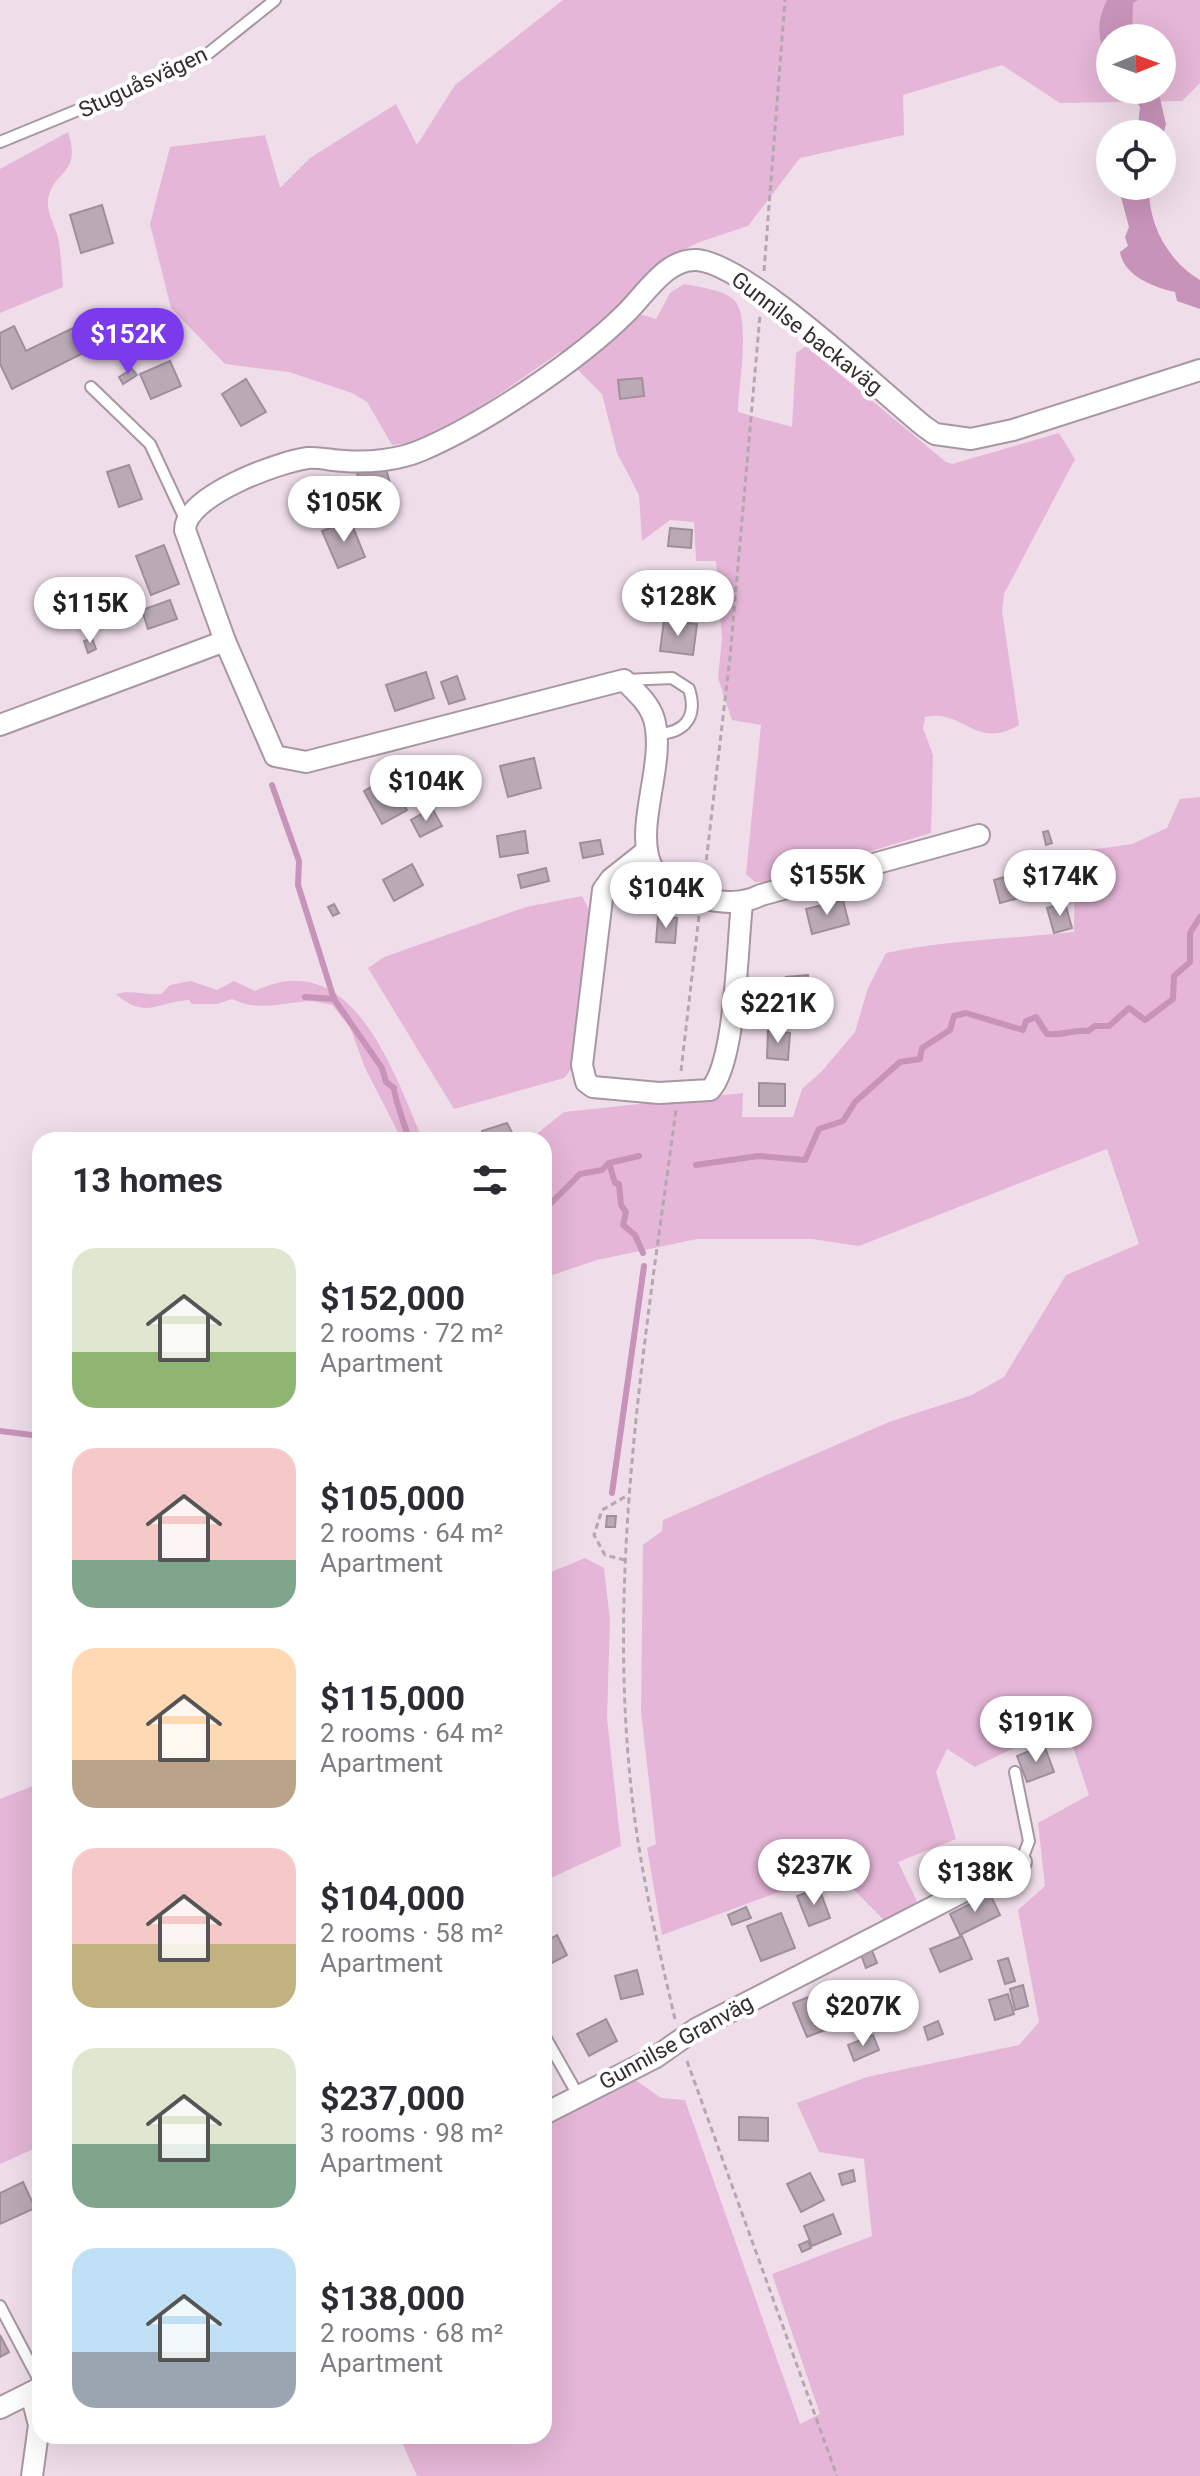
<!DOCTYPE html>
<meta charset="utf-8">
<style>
body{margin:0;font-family:Roboto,sans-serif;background:#f7f7f7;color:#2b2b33;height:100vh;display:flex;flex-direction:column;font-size:30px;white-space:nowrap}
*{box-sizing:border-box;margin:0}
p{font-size:26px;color:#7c7c81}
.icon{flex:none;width:44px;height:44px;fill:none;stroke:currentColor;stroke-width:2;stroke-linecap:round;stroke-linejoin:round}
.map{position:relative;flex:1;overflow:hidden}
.panel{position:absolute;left:32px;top:1132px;width:520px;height:1312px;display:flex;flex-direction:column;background:#fff;border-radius:24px;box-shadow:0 8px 32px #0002}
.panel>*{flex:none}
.needle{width:52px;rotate:89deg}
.fabs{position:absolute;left:1096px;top:24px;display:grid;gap:16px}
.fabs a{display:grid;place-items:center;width:80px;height:80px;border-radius:50%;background:#fff;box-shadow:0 8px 32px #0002;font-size:40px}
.price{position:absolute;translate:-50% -68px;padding:0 18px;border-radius:28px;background:#fff;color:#222;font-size:26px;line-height:52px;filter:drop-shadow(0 2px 4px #0008)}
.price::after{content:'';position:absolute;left:50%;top:48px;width:24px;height:18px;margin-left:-12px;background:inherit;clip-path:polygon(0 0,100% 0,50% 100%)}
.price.selected{background:#7c3aed;color:#fff}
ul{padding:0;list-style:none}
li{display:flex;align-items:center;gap:24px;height:200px;padding:0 40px}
li span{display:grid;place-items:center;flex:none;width:224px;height:160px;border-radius:24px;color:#555}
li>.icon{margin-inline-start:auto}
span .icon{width:96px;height:96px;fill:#fffc;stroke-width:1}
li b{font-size:34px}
h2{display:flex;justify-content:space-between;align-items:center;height:96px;padding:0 40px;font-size:34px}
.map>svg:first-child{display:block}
</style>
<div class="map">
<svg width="1200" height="2476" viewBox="0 0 1200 2476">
<rect width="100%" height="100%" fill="#efdeea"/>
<!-- green -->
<g fill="#e5b6d7" fill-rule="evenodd">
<path d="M563,0H1200V83L1182,101L1060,103L1002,65L903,95L904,135L800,158L748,226L697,243L665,259L624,299L636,313L656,319L670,293L684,284C699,287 721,289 733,299C752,314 738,388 738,412L792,427L796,353L806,346L946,462L952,464L1059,433L1075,459L1004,594L1002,611L1019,725C975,751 963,708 925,717L923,728L933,755L931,833L768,882H755L746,874L761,725L732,720L718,678L722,639L716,561H696L694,522L670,520L642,541L639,495L617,453L602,394L560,352L433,440L392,445L367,402L352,393L289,372L225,364L171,308L150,224L170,147L265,135L280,188L310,158L396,104L417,145L455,85ZM1110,38H1162V90H1110Z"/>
<path d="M68,132C82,176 53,169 48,200C46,213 57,229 59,242C61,257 62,272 63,287L0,313V169Z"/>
<path d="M1200,797V2476H417L399,2436H544V2127L634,2079L661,2098L685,2100L800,2424L820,2414L772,2274L872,2236L864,2159L819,2152L797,2103L867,2077L1019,2045L1039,2022L1018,1910L1045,1886L1038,1823L1089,1795L1065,1723L975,1767L947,1749L936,1772L956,1839L898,1862L917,1901L887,1923L846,1882L776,1893L662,1935L647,1848L656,1844L641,1711L643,1545L662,1531L663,1520L889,1422L972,1395L1004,1377L1066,1275L1139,1244L1107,1149L859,1246L812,1239H697L597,1260L544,1278V1140H529L564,1112L743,1093L742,1117H793L802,1089L822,1071L855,1032L868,988L886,953C948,940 1011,939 1074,932L1075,852L1132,844L1167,828L1180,799Z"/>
<polygon points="582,896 589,910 572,1068 564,1078 454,1109 368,968 384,957 526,907"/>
<path d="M191,981L217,990L234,981L255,991C353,943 394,1074 423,1140H402L365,1068L350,1027L332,1005C322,1003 311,1000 301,1002C275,1004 257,1011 232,999L217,1004H192L189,1000C157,1002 145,1020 116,994C132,989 145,996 161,994L170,985Z"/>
<polygon points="585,1558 604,1568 610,1620 607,1718 621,1846 544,1881 544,1575"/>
<polygon points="40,1783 40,2146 0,2164 0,1799"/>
</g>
<!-- water -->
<g fill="#c893b9">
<path d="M1107,0H1138L1133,3L1132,38H1110V66C1098,43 1095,23 1107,0Z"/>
<polygon points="1128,90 1158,90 1166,124 1162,139 1162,134 1137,134 1140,107"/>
<path d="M1118,186H1149C1148,224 1167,260 1200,280V309L1177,301L1175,292C1153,287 1124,276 1120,252L1128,246L1125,237L1129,227Z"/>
</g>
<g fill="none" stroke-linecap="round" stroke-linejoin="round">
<!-- stream -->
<g stroke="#c893b9" stroke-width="6">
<path d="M272,785L299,861L298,885L334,999L382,1068L386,1082L394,1088C393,1092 407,1134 410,1140"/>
<polyline points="305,997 334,999"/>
<polyline points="609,1163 615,1183 619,1184 621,1205 626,1212 623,1225 635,1235 643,1253"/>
<path d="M696,1165L758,1156L805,1160L819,1129L843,1121L855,1102L900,1062L920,1059L922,1048L950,1030L954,1016L966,1013L1023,1030L1026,1021L1036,1017L1047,1034C1063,1036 1073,1029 1088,1031L1095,1026H1109L1129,1008L1145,1020L1173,999L1174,976L1190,962V933L1200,917"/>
<polyline points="544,1210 580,1174 602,1170 609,1163 639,1156"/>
<polyline points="0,1431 40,1436"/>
<polyline points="612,1493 644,1266"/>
</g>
</g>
<!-- building -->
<g fill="#baaab5" stroke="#9f8f9a" stroke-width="2">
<polygon points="102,205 113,243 81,253 70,215"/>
<polygon points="14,326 26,351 77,326 89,350 12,389 0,364 0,333"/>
<polygon points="170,361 181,386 151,399 140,374"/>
<polygon points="132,369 137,375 123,384 119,377"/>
<polygon points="642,378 644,396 620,399 618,380"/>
<polygon points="246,379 266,412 241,426 222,394"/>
<polygon points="129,465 142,499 119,507 107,472"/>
<polygon points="385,465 392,491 364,499 357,473"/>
<polygon points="350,520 365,557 338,568 322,531"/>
<polygon points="670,528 692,530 691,548 668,546"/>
<polygon points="164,545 179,584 151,595 136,556"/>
<polygon points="170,600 177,619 148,629 142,610"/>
<polygon points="664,620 697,624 693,655 660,651"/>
<polygon points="92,638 96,649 88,653 84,641"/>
<polygon points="426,672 434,698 395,711 386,685"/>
<polygon points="457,676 465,699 449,704 441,682"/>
<polygon points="534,758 541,788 508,797 500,766"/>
<polygon points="388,777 407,810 382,824 364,791"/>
<polygon points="432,808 442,826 420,837 411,820"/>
<polygon points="525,831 528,853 500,857 497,836"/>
<polygon points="1048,831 1052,843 1046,845 1043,832"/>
<polygon points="600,840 603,854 583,858 580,843"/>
<polygon points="412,864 423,885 394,901 383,880"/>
<polygon points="1047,865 1053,889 1000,903 994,880"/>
<polygon points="546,868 549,881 521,888 518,875"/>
<polygon points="843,900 849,924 812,934 806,909"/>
<polygon points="1065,903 1072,928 1054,933 1047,908"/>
<polygon points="334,904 339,913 333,916 328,907"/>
<polygon points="658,917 677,918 675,943 656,942"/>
<polygon points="808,975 809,999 787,1000 786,977"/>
<polygon points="768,1031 790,1033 788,1060 767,1058"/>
<polygon points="759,1083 785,1084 785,1106 759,1106"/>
<polygon points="507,1123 516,1140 481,1140 482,1131"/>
<polygon points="607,1516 616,1516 615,1527 606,1527"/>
<polygon points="1044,1745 1054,1772 1027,1782 1017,1756"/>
<polygon points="819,1888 830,1918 809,1926 797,1896"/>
<polygon points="990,1894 1000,1915 960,1935 950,1914"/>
<polygon points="746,1907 751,1918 732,1925 728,1915"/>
<polygon points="781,1913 795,1948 761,1961 747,1926"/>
<polygon points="557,1935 567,1955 544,1967 544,1942"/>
<polygon points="962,1936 972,1959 940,1972 930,1949"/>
<polygon points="871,1948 877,1963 866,1968 860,1952"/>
<polygon points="1008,1958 1015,1981 1005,1984 998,1961"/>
<polygon points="637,1970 643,1994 621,1999 615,1976"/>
<polygon points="1023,1985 1028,2006 1015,2010 1010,1989"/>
<polygon points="824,1991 838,2025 807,2037 793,2003"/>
<polygon points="1008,1994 1014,2014 995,2020 989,2000"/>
<polygon points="606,2019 617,2041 589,2056 577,2034"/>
<polygon points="938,2021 943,2034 928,2040 924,2027"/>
<polygon points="873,2035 879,2050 854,2061 848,2045"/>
<polygon points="739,2117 768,2118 768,2141 739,2140"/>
<polygon points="853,2170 855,2181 842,2185 839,2174"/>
<polygon points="810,2173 824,2200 801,2212 787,2184"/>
<polygon points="23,2182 35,2208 0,2224 0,2193"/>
<polygon points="833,2214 841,2234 812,2246 804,2226"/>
<polygon points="808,2241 811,2248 802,2252 799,2245"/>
<polygon points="0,2335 9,2352 0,2357"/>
</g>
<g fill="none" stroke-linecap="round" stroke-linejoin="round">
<!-- service casing -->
<g stroke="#a797a2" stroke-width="14">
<g id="service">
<polyline points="0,142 200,60 275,0"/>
<polyline points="91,387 150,444 185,519"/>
<path d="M625,680L672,678L689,689C698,717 685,733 657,734"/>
<polyline points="1015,1772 1029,1841 1021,1862"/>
<polyline points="544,2035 578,2095"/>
<polyline points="0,2306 40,2382"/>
</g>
</g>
<!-- minor casing -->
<g stroke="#a797a2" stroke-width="24">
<g id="minor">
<polyline points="0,725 225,641"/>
<path d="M979,835L761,895C739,906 720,902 695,897C604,875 671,779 654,719C649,703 636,692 624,680L306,762L275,756L225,641L185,530C185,496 278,462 308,458C321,457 332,461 344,461C369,463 399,460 422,450C485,423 578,361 627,312C646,293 667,258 697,260C748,264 879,390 925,427L935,434L971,439L1013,430L1200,370"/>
<path d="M645,852L611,879L603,890L582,1065L586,1082L593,1087L659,1093L710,1090C736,1063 737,946 742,904"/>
<polyline points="544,2114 656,2057 696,2029 1021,1862"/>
<polyline points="31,2393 39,2425 32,2476"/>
<polyline points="0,2408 40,2388"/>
</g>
</g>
<!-- path -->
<g stroke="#b4a7b0" stroke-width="3" stroke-dasharray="6 4" stroke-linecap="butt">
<polyline points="764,271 785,0"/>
<polyline points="704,880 730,657 760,315"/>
<polyline points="681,1071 699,916"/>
<polyline points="625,1560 605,1555 594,1535 602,1510 628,1495"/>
<path d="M675,2019C657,1942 639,1866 631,1787C607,1561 646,1334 676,1110"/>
<polyline points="687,2061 837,2476"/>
</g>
<!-- service -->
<use href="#service" stroke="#fff" stroke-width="10"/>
<!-- minor -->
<use href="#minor" stroke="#fff" stroke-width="20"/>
</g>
<g text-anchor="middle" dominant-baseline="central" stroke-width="8" stroke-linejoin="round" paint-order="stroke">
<!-- street labels -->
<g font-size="22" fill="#342d32" stroke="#fff">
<text transform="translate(143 82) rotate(-25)">Stuguåsvägen</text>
<text transform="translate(807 333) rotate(38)">Gunnilse backaväg</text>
<text transform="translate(676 2042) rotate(-29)">Gunnilse Granväg</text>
</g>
</g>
</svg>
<div class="fabs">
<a><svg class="needle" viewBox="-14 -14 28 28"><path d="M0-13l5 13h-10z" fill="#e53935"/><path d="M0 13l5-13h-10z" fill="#7c7c81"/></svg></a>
<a><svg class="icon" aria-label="locate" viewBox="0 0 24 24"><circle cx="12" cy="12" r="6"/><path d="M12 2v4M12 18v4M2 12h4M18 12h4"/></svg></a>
</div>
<b class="price selected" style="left:128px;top:376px">$152K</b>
<b class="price" style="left:344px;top:544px">$105K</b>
<b class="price" style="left:678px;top:638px">$128K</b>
<b class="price" style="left:90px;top:645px">$115K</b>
<b class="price" style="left:426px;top:823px">$104K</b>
<b class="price" style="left:827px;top:917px">$155K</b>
<b class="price" style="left:1060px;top:918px">$174K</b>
<b class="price" style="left:666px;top:930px">$104K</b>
<b class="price" style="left:778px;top:1045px">$221K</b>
<b class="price" style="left:1036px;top:1764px">$191K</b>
<b class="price" style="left:814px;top:1907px">$237K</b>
<b class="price" style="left:975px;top:1914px">$138K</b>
<b class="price" style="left:863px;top:2048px">$207K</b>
<section class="panel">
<h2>13 homes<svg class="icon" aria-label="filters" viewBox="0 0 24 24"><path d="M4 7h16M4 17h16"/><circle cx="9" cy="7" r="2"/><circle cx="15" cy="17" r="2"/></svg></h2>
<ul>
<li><span style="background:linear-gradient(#dfe7d0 65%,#8fb573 0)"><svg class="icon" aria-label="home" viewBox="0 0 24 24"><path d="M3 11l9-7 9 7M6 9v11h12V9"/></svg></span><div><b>$152,000</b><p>2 rooms · 72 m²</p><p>Apartment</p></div></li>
<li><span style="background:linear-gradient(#f6c9c9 70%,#7fa58c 0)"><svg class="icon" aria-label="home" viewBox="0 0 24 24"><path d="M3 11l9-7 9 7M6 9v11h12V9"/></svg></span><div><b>$105,000</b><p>2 rooms · 64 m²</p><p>Apartment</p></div></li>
<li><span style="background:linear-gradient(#ffd9b3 70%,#b9a48a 0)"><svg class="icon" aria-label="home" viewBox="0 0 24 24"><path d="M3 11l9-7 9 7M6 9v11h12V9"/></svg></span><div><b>$115,000</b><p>2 rooms · 64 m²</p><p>Apartment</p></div></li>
<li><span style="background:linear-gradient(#f6c9c9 60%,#c2b280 0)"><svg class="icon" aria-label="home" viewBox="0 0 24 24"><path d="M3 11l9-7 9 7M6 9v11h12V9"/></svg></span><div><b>$104,000</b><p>2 rooms · 58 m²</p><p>Apartment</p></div></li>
<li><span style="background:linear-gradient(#dfe7d0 60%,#7fa58c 0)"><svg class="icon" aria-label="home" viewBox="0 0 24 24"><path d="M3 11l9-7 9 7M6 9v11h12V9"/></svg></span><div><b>$237,000</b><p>3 rooms · 98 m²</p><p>Apartment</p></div></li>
<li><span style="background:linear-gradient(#bfe0f5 65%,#9aa5b1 0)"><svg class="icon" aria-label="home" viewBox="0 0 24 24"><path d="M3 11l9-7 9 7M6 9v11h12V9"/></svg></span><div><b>$138,000</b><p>2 rooms · 68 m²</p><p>Apartment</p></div></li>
</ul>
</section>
</div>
